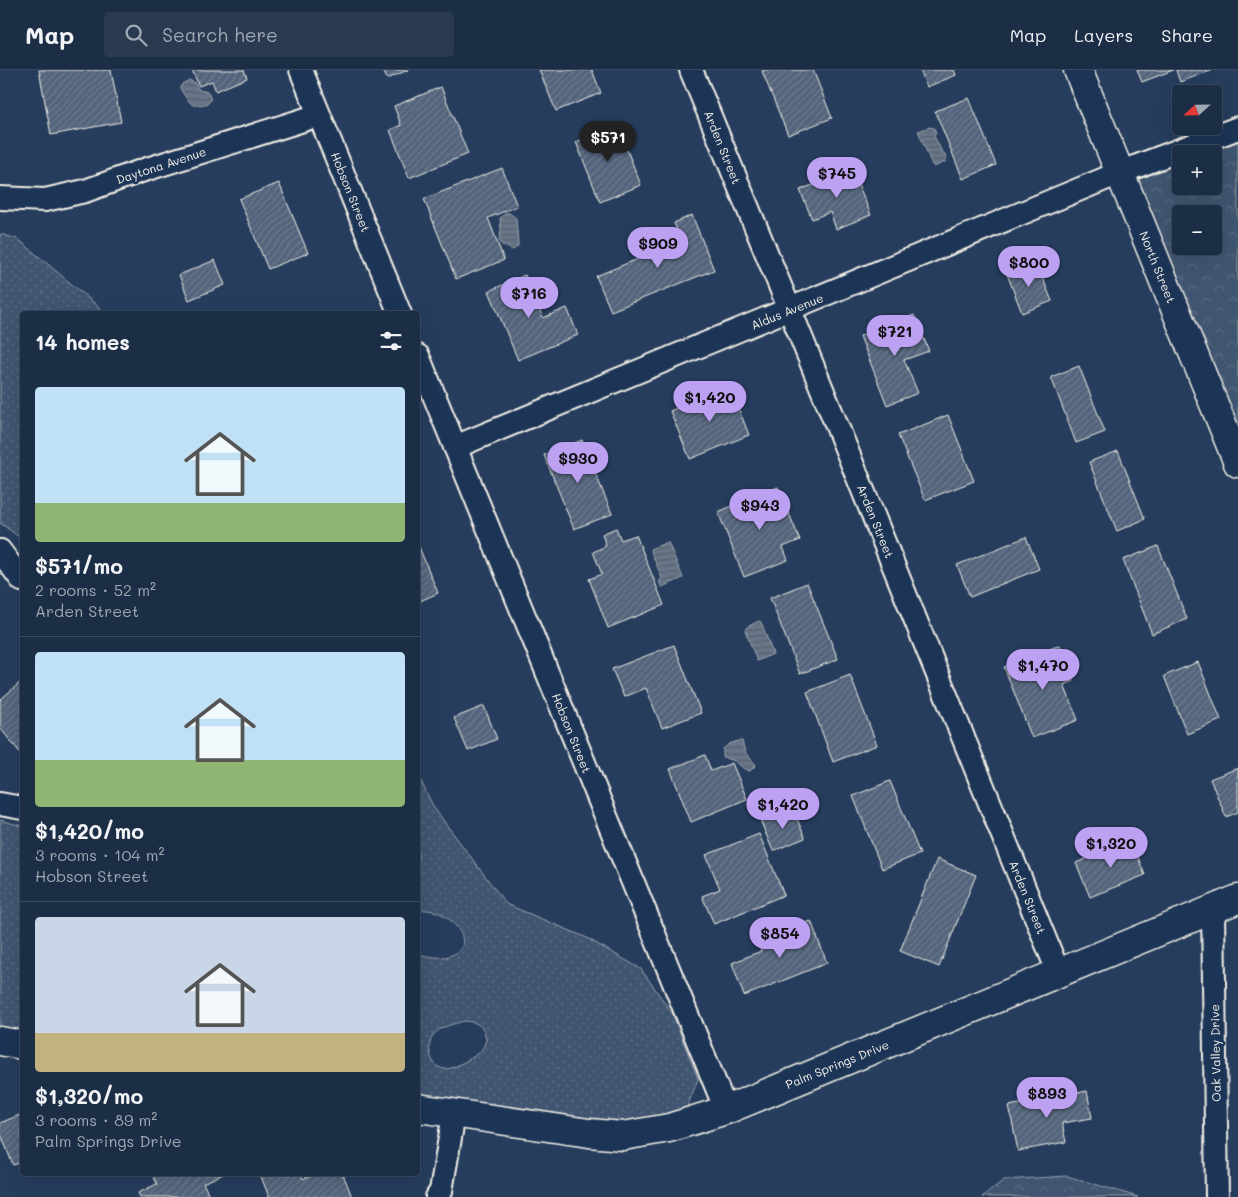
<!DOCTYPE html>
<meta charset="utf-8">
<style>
body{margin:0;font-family:Mali,sans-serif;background:#293a51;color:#f1f3f6;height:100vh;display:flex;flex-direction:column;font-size:19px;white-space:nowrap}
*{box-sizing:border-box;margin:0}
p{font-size:16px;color:#a0a8b3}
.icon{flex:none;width:28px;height:28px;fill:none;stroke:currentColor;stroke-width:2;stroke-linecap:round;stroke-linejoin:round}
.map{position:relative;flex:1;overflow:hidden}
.details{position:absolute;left:20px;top:241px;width:400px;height:865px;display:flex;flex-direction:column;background:#1c2e46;border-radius:5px;box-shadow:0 5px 20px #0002,0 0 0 1px #3a4a5f}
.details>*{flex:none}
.needle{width:32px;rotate:248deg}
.controls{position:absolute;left:1172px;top:15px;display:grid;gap:10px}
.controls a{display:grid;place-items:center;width:50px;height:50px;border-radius:5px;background:#1c2e46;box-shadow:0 5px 20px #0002,0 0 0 1px #3a4a5f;font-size:25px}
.price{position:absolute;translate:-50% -42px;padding:0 11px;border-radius:18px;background:#bca0f2;color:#111;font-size:16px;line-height:32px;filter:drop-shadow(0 1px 2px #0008)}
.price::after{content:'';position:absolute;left:50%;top:30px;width:15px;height:11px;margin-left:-8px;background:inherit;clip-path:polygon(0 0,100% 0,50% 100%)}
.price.active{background:#222;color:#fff}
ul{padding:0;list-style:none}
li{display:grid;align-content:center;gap:10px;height:265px;padding:0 15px}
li+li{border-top:1px solid #3a4a5f}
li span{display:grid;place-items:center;height:155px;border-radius:5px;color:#555}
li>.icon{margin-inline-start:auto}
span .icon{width:90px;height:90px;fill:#fffc;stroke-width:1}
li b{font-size:21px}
h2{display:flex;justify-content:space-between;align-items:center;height:60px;padding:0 15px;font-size:21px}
header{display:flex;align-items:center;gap:30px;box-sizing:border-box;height:70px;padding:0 25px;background:#1c2e46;border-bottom:1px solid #3a4a5f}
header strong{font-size:24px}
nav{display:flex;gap:28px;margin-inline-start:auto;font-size:18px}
.search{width:350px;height:45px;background:#293a51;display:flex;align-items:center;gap:12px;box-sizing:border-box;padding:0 18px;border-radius:5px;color:#a0a8b3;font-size:19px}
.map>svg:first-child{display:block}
</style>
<header>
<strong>Map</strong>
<div class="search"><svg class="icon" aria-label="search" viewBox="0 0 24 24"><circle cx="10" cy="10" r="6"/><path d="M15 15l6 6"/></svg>Search here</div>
<nav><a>Map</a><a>Layers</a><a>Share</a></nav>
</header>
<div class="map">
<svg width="1238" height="1127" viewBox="0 0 1238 1127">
<defs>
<pattern id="grass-dots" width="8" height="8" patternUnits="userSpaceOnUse" patternTransform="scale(1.25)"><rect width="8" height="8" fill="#40546f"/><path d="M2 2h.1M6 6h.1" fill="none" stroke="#5c6d84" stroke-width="1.8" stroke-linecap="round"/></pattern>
<pattern id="forest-crowns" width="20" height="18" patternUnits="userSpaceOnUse" patternTransform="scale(1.25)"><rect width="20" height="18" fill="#40546f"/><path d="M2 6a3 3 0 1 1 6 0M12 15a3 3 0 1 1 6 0" fill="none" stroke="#5c6d84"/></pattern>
<pattern id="water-rules" width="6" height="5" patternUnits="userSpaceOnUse" patternTransform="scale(1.25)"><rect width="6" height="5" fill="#677588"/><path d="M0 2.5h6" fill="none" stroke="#585e67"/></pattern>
<pattern id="building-hatch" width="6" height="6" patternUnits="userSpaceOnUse" patternTransform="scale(1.25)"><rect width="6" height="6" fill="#52647b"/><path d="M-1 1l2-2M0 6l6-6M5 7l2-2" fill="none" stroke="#6c7b8e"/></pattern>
</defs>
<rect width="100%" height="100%" fill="#263d5d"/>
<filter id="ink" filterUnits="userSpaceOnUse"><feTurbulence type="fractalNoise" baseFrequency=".02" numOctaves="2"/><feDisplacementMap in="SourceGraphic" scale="10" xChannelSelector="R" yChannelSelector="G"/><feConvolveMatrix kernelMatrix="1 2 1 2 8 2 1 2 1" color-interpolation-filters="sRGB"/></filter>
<g filter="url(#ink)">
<!-- grass -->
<g fill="url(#grass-dots)" stroke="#9aa2ac" fill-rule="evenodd">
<polygon points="0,164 18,169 107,244 22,244 22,469 0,453"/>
<path d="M418,705L434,738L506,834L585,867L641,899L672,943L698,1009L686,1040L667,1046L623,1053L592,1051L418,1025V884C427,886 439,889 449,886C478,877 455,849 437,842C431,840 424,840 418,839ZM464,951C478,952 485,956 486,970C485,973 483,978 481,981C476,986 453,999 447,999C429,1000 425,973 435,963C442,956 455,954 464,951Z"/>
<polygon points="0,750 22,756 22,962 0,958"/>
</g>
<!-- forest -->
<g fill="url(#forest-crowns)" stroke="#9aa2ac" fill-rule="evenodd">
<path d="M1238,71V356L1137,110L1181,93V116H1214V84H1205ZM1181,144H1214V176H1181Z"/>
<polygon points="1067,1106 1138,1127 982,1127 1004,1110"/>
</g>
<!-- water -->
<g fill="url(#water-rules)" stroke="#9fa7ae">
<path d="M189,10L195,13L199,20L208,22L211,30L206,35C202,34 196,36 193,35C190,34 181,21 180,18L182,14Z"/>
<polygon points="930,57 934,58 936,63 934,66 942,82 945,84 947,88 945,92 934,97 932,95 918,61"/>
<polygon points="506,143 509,143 516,148 518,173 518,176 513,180 502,175 499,170 501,160 500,148"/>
<polygon points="668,472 683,508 662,517 659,512 662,508 650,479"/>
<polygon points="759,551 761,552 773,584 757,591 745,560 747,557"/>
<polygon points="738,671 742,671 745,682 756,695 750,701 744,699 735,691 723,687 723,679 729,674"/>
</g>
<!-- building -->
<g fill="url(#building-hatch)" stroke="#f4f1e8">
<polygon points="39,0 111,0 121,52 51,65"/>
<polygon points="192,0 244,0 247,8 216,21 212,11 199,16"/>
<polygon points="383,0 408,0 387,9"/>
<polygon points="539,0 592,0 601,23 556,41"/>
<polygon points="765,0 813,0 832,48 788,65 762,1"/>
<polygon points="920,0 954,0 956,5 927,17"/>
<polygon points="1137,0 1173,0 1142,12"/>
<polygon points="1176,0 1212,0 1180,12"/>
<polygon points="441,17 468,84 409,108 390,60 401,55 394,36"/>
<polygon points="969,28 996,95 963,109 935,41"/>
<polygon points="617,55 641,115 600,132 576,72"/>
<polygon points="502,98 517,136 488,148 504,190 456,209 424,129"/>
<polygon points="852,99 871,145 836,159 830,142 812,149 800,120"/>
<polygon points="279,113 308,183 268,199 239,129"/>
<polygon points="692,145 714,200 611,241 596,206 682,171 674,153"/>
<polygon points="215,190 225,215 189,230 179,205"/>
<polygon points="1036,192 1052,231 1022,243 1007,204"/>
<polygon points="525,205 543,248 567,238 578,265 518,290 489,221"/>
<polygon points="914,245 929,281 904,290 918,323 887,335 860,266"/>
<polygon points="1079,296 1105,362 1076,373 1051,307"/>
<polygon points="730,317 749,365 690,389 670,341"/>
<polygon points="948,345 974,411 925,430 898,365"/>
<polygon points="582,370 612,444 574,459 544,385"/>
<polygon points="1118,381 1145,449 1117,461 1089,392"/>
<polygon points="778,417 800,470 783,477 788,490 744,507 718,442"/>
<polygon points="616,458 621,470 636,465 664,535 608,558 589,509 602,504 593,482 606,476 602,464"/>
<polygon points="1026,467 1039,499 970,527 957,495"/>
<polygon points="1158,476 1187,549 1152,564 1123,490"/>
<polygon points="418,477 419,477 438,523 418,532"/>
<polygon points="807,513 838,589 800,604 770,528"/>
<polygon points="674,575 701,643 662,658 646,618 624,627 612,599"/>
<polygon points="1060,575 1074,611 1064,615 1078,650 1032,668 1004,597"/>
<polygon points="1198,592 1221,650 1187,664 1164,606"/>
<polygon points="850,605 877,675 833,692 807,622"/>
<polygon points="22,611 22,685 0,658 0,630"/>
<polygon points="484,636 497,669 468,681 454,648"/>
<polygon points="705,685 711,701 732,693 747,729 691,752 670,699"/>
<polygon points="1238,698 1238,742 1226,747 1210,709"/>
<polygon points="890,711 920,784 882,799 853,726"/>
<polygon points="793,739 805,768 773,781 761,752"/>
<polygon points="759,764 784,825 714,854 702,826 720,819 706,785"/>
<polygon points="1131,770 1145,805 1090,827 1076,793"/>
<polygon points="937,789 976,805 939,897 900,881"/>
<polygon points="811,851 827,893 744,926 732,893 761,881 757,871"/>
<polygon points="1087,1021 1092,1048 1062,1053 1066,1072 1018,1081 1009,1036"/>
<polygon points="22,1044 22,1092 13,1095 0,1062 0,1053"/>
<polygon points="152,1104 223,1104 203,1113 210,1127 140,1127 138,1123 157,1114"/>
<polygon points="260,1104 301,1104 303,1109 316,1104 343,1104 352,1127 269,1127"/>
</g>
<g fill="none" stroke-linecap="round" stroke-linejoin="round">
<!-- street casing -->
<g stroke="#f4f1e8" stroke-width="26">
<g id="street">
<polyline points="301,0 400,244"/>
<polyline points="691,0 790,240 1059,904"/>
<polyline points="0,128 45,130 85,121 141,101 319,45"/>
<polyline points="418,286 726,1040"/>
<polyline points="455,377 1119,103 1238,58"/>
<polyline points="0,481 22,510"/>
<polyline points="0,734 22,738"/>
<polyline points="1213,840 1217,1127"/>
<polyline points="437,1127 441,1121 454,1044"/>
</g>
</g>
<!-- secondary casing -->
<g stroke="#f4f1e8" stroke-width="31">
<g id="secondary">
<polyline points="1078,0 1238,393"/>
<polyline points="0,971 22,975"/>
<polyline points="418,1038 589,1063 623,1066 669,1058 726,1040 1238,829"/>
</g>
</g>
<!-- street -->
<use href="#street" stroke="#1d3557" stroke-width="22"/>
<!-- secondary -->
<use href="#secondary" stroke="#1d3557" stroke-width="28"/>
</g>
</g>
<g text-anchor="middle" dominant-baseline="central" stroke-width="5" stroke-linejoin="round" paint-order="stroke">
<!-- street labels -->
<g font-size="12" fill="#f4f1e8" stroke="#1d3557">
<text transform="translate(723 77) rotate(68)">Arden Street</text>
<text transform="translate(161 95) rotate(-18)">Daytona Avenue</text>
<text transform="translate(351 122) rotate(68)">Hobson Street</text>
<text transform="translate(1158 197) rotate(68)">North Street</text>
<text transform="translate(787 241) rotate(-22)">Aldus Avenue</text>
<text transform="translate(876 451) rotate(68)">Arden Street</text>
<text transform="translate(572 663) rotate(68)">Hobson Street</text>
<text transform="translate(1028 827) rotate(68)">Arden Street</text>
<text transform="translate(1215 983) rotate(-91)">Oak Valley Drive</text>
<text transform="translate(837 994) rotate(-22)">Palm Springs Drive</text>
</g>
</g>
</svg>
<div class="controls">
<a><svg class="needle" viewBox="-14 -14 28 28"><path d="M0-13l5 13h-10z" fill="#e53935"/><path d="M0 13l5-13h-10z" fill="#a0a8b3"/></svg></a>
<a>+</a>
<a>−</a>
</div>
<b class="price active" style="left:608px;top:93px">$571</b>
<b class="price" style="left:837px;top:129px">$745</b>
<b class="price" style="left:658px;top:199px">$909</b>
<b class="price" style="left:1029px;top:218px">$800</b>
<b class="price" style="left:529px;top:249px">$716</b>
<b class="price" style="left:895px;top:287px">$721</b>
<b class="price" style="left:710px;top:353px">$1,420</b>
<b class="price" style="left:578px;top:414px">$930</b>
<b class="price" style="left:760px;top:461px">$943</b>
<b class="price" style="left:1043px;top:621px">$1,470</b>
<b class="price" style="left:783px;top:760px">$1,420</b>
<b class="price" style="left:1111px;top:799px">$1,320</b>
<b class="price" style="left:780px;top:889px">$854</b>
<b class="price" style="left:1047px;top:1049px">$893</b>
<section class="details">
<h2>14 homes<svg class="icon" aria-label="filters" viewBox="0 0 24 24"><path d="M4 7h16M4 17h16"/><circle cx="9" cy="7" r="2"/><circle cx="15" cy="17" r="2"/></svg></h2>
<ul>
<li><span style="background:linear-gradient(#bfe0f5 75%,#8fb573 0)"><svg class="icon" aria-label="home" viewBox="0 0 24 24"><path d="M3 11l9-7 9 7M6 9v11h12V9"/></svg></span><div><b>$571/mo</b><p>2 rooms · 52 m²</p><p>Arden Street</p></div></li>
<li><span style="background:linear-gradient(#bfe0f5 70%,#8fb573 0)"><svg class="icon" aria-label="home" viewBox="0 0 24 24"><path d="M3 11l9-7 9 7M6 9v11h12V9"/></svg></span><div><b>$1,420/mo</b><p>3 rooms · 104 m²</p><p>Hobson Street</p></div></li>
<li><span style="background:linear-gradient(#c9d6e8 75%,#c2b280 0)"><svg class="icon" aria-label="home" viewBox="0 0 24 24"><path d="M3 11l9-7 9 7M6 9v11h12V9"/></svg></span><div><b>$1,320/mo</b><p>3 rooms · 89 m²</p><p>Palm Springs Drive</p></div></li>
</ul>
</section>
</div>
